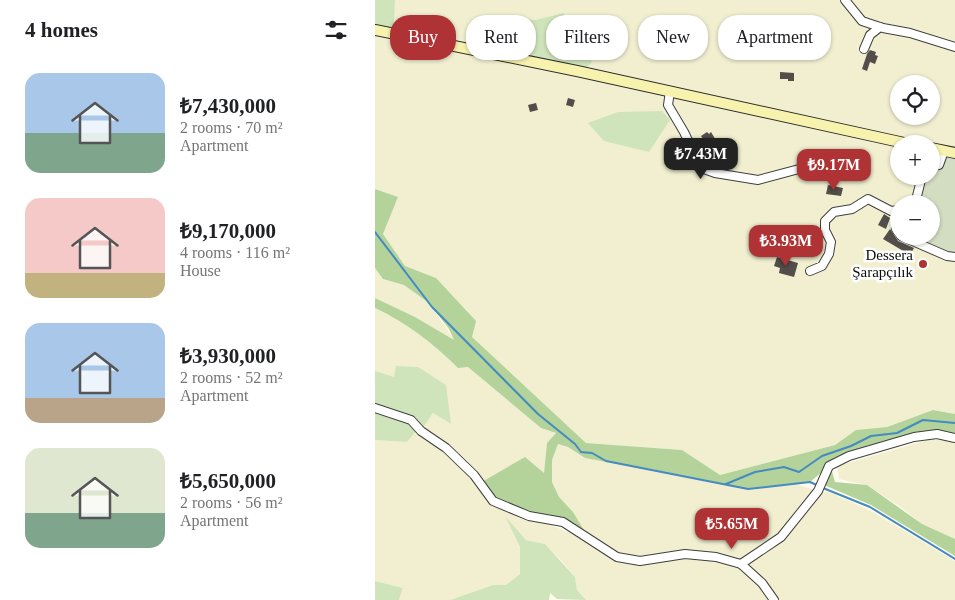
<!DOCTYPE html>
<meta charset="utf-8">
<style>
body{margin:0;font-family:Georgia,serif;background:#f6f6f6;color:#202124;height:100vh;display:flex;flex-direction:column;font-size:19px;white-space:nowrap}
*{box-sizing:border-box;margin:0}
p{font-size:16px;color:#757577}
.icon{flex:none;width:28px;height:28px;fill:none;stroke:currentColor;stroke-width:2;stroke-linecap:round;stroke-linejoin:round}
.map{position:relative;flex:1;overflow:hidden}
.sheet{display:flex;flex-direction:column;background:#fff;width:375px}
.sheet>*{flex:none}
.hud{position:absolute;left:15px;top:15px;width:475px;height:45px;display:flex;gap:10px}
.controls{position:absolute;left:515px;top:75px;display:grid;gap:10px}
.controls a{display:grid;place-items:center;width:50px;height:50px;border-radius:50%;background:#fff;box-shadow:0 1px 4px #0004;font-size:25px}
.price{position:absolute;translate:-50% -42px;padding:0 11px;border-radius:10px;background:#af3234;color:#fff;font-size:16px;line-height:32px;filter:drop-shadow(0 1px 2px #0008)}
.price::after{content:'';position:absolute;left:50%;top:30px;width:15px;height:11px;margin-left:-8px;background:inherit;clip-path:polygon(0 0,100% 0,50% 100%)}
.price.on{background:#222;color:#fff}
ul{padding:0;list-style:none}
li{display:flex;align-items:center;gap:15px;height:125px;padding:0 25px}
li span{display:grid;place-items:center;flex:none;width:140px;height:100px;border-radius:15px;color:#555}
li>.icon{margin-inline-start:auto}
span .icon{width:60px;height:60px;fill:#fffc;stroke-width:1}
li b{font-size:21px}
h2{display:flex;justify-content:space-between;align-items:center;height:60px;padding:0 25px;font-size:21px}
.pill{padding:0 18px;border-radius:20px;background:#fff;box-shadow:0 1px 4px #0004;font-size:18px;line-height:45px}
.pill.on{background:#af3234;color:#fff}
main{display:flex;flex:1;min-height:0}
.map>svg:first-child{display:block}
</style>
<main>
<section class="sheet">
<h2>4 homes<svg class="icon" aria-label="filters" viewBox="0 0 24 24"><path d="M4 7h16M4 17h16"/><circle cx="9" cy="7" r="2"/><circle cx="15" cy="17" r="2"/></svg></h2>
<ul>
<li><span style="background:linear-gradient(#a9c7e8 60%,#7fa58c 0)"><svg class="icon" aria-label="home" viewBox="0 0 24 24"><path d="M3 11l9-7 9 7M6 9v11h12V9"/></svg></span><div><b>₺7,430,000</b><p>2 rooms · 70 m²</p><p>Apartment</p></div></li>
<li><span style="background:linear-gradient(#f6c9c9 75%,#c2b280 0)"><svg class="icon" aria-label="home" viewBox="0 0 24 24"><path d="M3 11l9-7 9 7M6 9v11h12V9"/></svg></span><div><b>₺9,170,000</b><p>4 rooms · 116 m²</p><p>House</p></div></li>
<li><span style="background:linear-gradient(#a9c7e8 75%,#b9a48a 0)"><svg class="icon" aria-label="home" viewBox="0 0 24 24"><path d="M3 11l9-7 9 7M6 9v11h12V9"/></svg></span><div><b>₺3,930,000</b><p>2 rooms · 52 m²</p><p>Apartment</p></div></li>
<li><span style="background:linear-gradient(#dfe7d0 65%,#7fa58c 0)"><svg class="icon" aria-label="home" viewBox="0 0 24 24"><path d="M3 11l9-7 9 7M6 9v11h12V9"/></svg></span><div><b>₺5,650,000</b><p>2 rooms · 56 m²</p><p>Apartment</p></div></li>
</ul>
</section>
<div class="map">
<svg width="580" height="600" viewBox="0 0 580 600">
<rect width="100%" height="100%" fill="#fdfbed"/>
<!-- farmland -->
<g fill="#f1efd0" fill-rule="evenodd">
<path d="M20,0H469L487,21L502,24L486,17L472,0H580V150L211,68L216,62L208,49L209,33L188,13L160,20L108,16L104,48L19,30ZM524,84H556V116H524Z"/>
<path d="M0,33L266,88L524,145V176H556V152L580,157V414L558,410L512,427L481,430L460,445L345,475L307,450L211,443L96,337L61,278L30,266L8,234L23,197L0,189ZM524,204H556V236H524Z"/>
<polygon points="0,268 8,279 29,285 54,303 80,341 40,317 0,298"/>
<polygon points="0,308 26,321 65,349 83,368 93,367 166,428 181,433 172,443 169,474 128,506 213,540 198,512 184,497 177,482 177,460 183,444 193,447 210,458 373,489 420,484 443,491 454,492 496,511 580,561 580,600 211,600 202,590 200,577 185,559 170,544 151,540 131,518 145,547 145,574 131,585 118,585 75,600 24,600 28,588 0,581 0,440 32,442 43,427 47,430 58,413 76,424 19,378 0,371"/>
<polygon points="556,439 580,442 580,539 547,524 527,508 492,485 464,479 462,466"/>
</g>
<!-- green -->
<g fill="#cfe4ba">
<polygon points="0,0 20,0 19,30 0,26"/>
<polygon points="188,13 209,33 208,49 217,62 211,68 104,48 108,16 160,20"/>
<polygon points="287,111 295,120 274,152 229,141 213,123 243,112"/>
<polygon points="21,366 43,367 71,385 76,424 58,413 48,428 38,417 0,405 0,371 19,377"/>
<polygon points="0,411 34,421 42,430 32,442 0,440"/>
<polygon points="130,516 151,540 170,544 200,577 202,590 211,600 182,599 175,593 174,600 75,600 118,585 131,585 145,574 145,547"/>
<polygon points="0,581 28,588 24,600 0,600"/>
</g>
<!-- forest -->
<g fill="#b3d39b">
<path d="M0,189L23,197L8,234L30,266L61,278L101,321L97,337L211,443L307,450L345,475L460,445L481,430L512,427L558,410L580,414V436L561,434L454,466L435,482L373,489L210,458L193,447L183,444L177,460V482L184,497L198,512L215,540L188,522L118,501L105,483L150,457L169,473L172,443L181,433L166,428L93,367L83,368C58,343 32,323 0,308V298L40,317L79,340L74,329L54,303L29,285L8,279L0,268Z"/>
<polygon points="456,468 460,482 492,485 547,524 580,539 580,556 496,505 449,485"/>
</g>
<!-- cemetery -->
<polygon fill="#d3ddc1" points="568,155 580,157 580,257 526,236 556,236 556,204 540,204 547,176 556,176 556,166 564,165"/>
<g fill="none" stroke-linecap="round" stroke-linejoin="round">
<!-- stream -->
<g stroke="#458ac0" stroke-width="2">
<polyline points="0,232 57,307 163,414 200,444 206,452 217,453 231,461 373,489 435,482 444,486"/>
<polyline points="351,484 380,472 409,467 424,472 447,456 476,446 496,436 522,433 548,420 580,423"/>
<polyline points="448,488 495,507 580,559"/>
</g>
</g>
<!-- building -->
<g fill="#544e4a">
<polygon points="495,50 501,52 500,55 503,56 500,64 495,62 492,71 487,69 492,54"/>
<polygon points="405,72 419,73 419,81 413,81 413,79 405,79"/>
<polygon points="193,98 200,100 198,107 191,105"/>
<polygon points="161,103 163,110 155,112 153,105"/>
<polygon points="332,132 334,134 336,132 342,142 335,146 332,141 330,142 326,136"/>
<polygon points="453,185 468,188 466,196 451,194"/>
<polygon points="509,214 515,218 511,229 503,225"/>
<polygon points="515,229 523,241 539,248 535,255 508,239"/>
<polygon points="402,257 423,263 419,277 404,273 405,268 399,266"/>
</g>
<g fill="none" stroke-linecap="round" stroke-linejoin="round">
<!-- street casing -->
<g stroke="#3f3f3f" stroke-width="10">
<g id="street">
<polyline points="470,0 487,21 508,28 535,33 580,47"/>
<polyline points="489,49 495,35 505,27"/>
<polyline points="295,91 293,105 309,132 326,168 340,173 383,180 424,169"/>
<polyline points="556,166 564,165 569,151"/>
<polyline points="540,204 547,176"/>
<polyline points="524,215 521,219 521,229 524,233"/>
<polyline points="526,236 572,256 580,257"/>
<polyline points="435,271 447,266 454,254 456,242 450,230 450,221 459,212 477,209 493,199 516,211 524,210"/>
<polyline points="0,408 36,420 46,431 71,448 99,475 118,501 154,516 188,522 242,557 265,561 310,554 341,557 366,564 387,583 399,600"/>
<polyline points="366,564 406,537 443,491 454,466 474,456 539,437 562,434 580,438"/>
</g>
</g>
<!-- secondary casing -->
<g stroke="#2e2e2e" stroke-width="12">
<g id="secondary">
<polyline points="0,30 202,71 534,144"/>
<polyline points="556,148 580,153"/>
</g>
</g>
<!-- street -->
<use href="#street" stroke="#fff" stroke-width="8"/>
<!-- secondary -->
<use href="#secondary" stroke="#f7f2ae" stroke-width="10"/>
</g>
<!-- markers -->
<circle fill="#af3234" stroke="#fff" stroke-width="2" cx="548" cy="264" r="5"/>
<g text-anchor="middle" dominant-baseline="central" stroke-width="5" stroke-linejoin="round" paint-order="stroke">
<!-- poi labels -->
<g font-size="15" fill="#0c0c0c" stroke="#fff" text-anchor="end">
<text x="538" y="255">Dessera<tspan x="538" dy="17">Şarapçılık</tspan></text>
</g>
</g>
</svg>
<div class="controls">
<a><svg class="icon" aria-label="locate" viewBox="0 0 24 24"><circle cx="12" cy="12" r="6"/><path d="M12 2v4M12 18v4M2 12h4M18 12h4"/></svg></a>
<a>+</a>
<a>−</a>
</div>
<b class="price on" style="left:326px;top:180px">₺7.43M</b>
<b class="price" style="left:459px;top:191px">₺9.17M</b>
<b class="price" style="left:411px;top:267px">₺3.93M</b>
<b class="price" style="left:357px;top:550px">₺5.65M</b>
<div class="hud">
<a class="pill on">Buy</a>
<a class="pill">Rent</a>
<a class="pill">Filters</a>
<a class="pill">New</a>
<a class="pill">Apartment</a>
</div>
</div>
</main>
